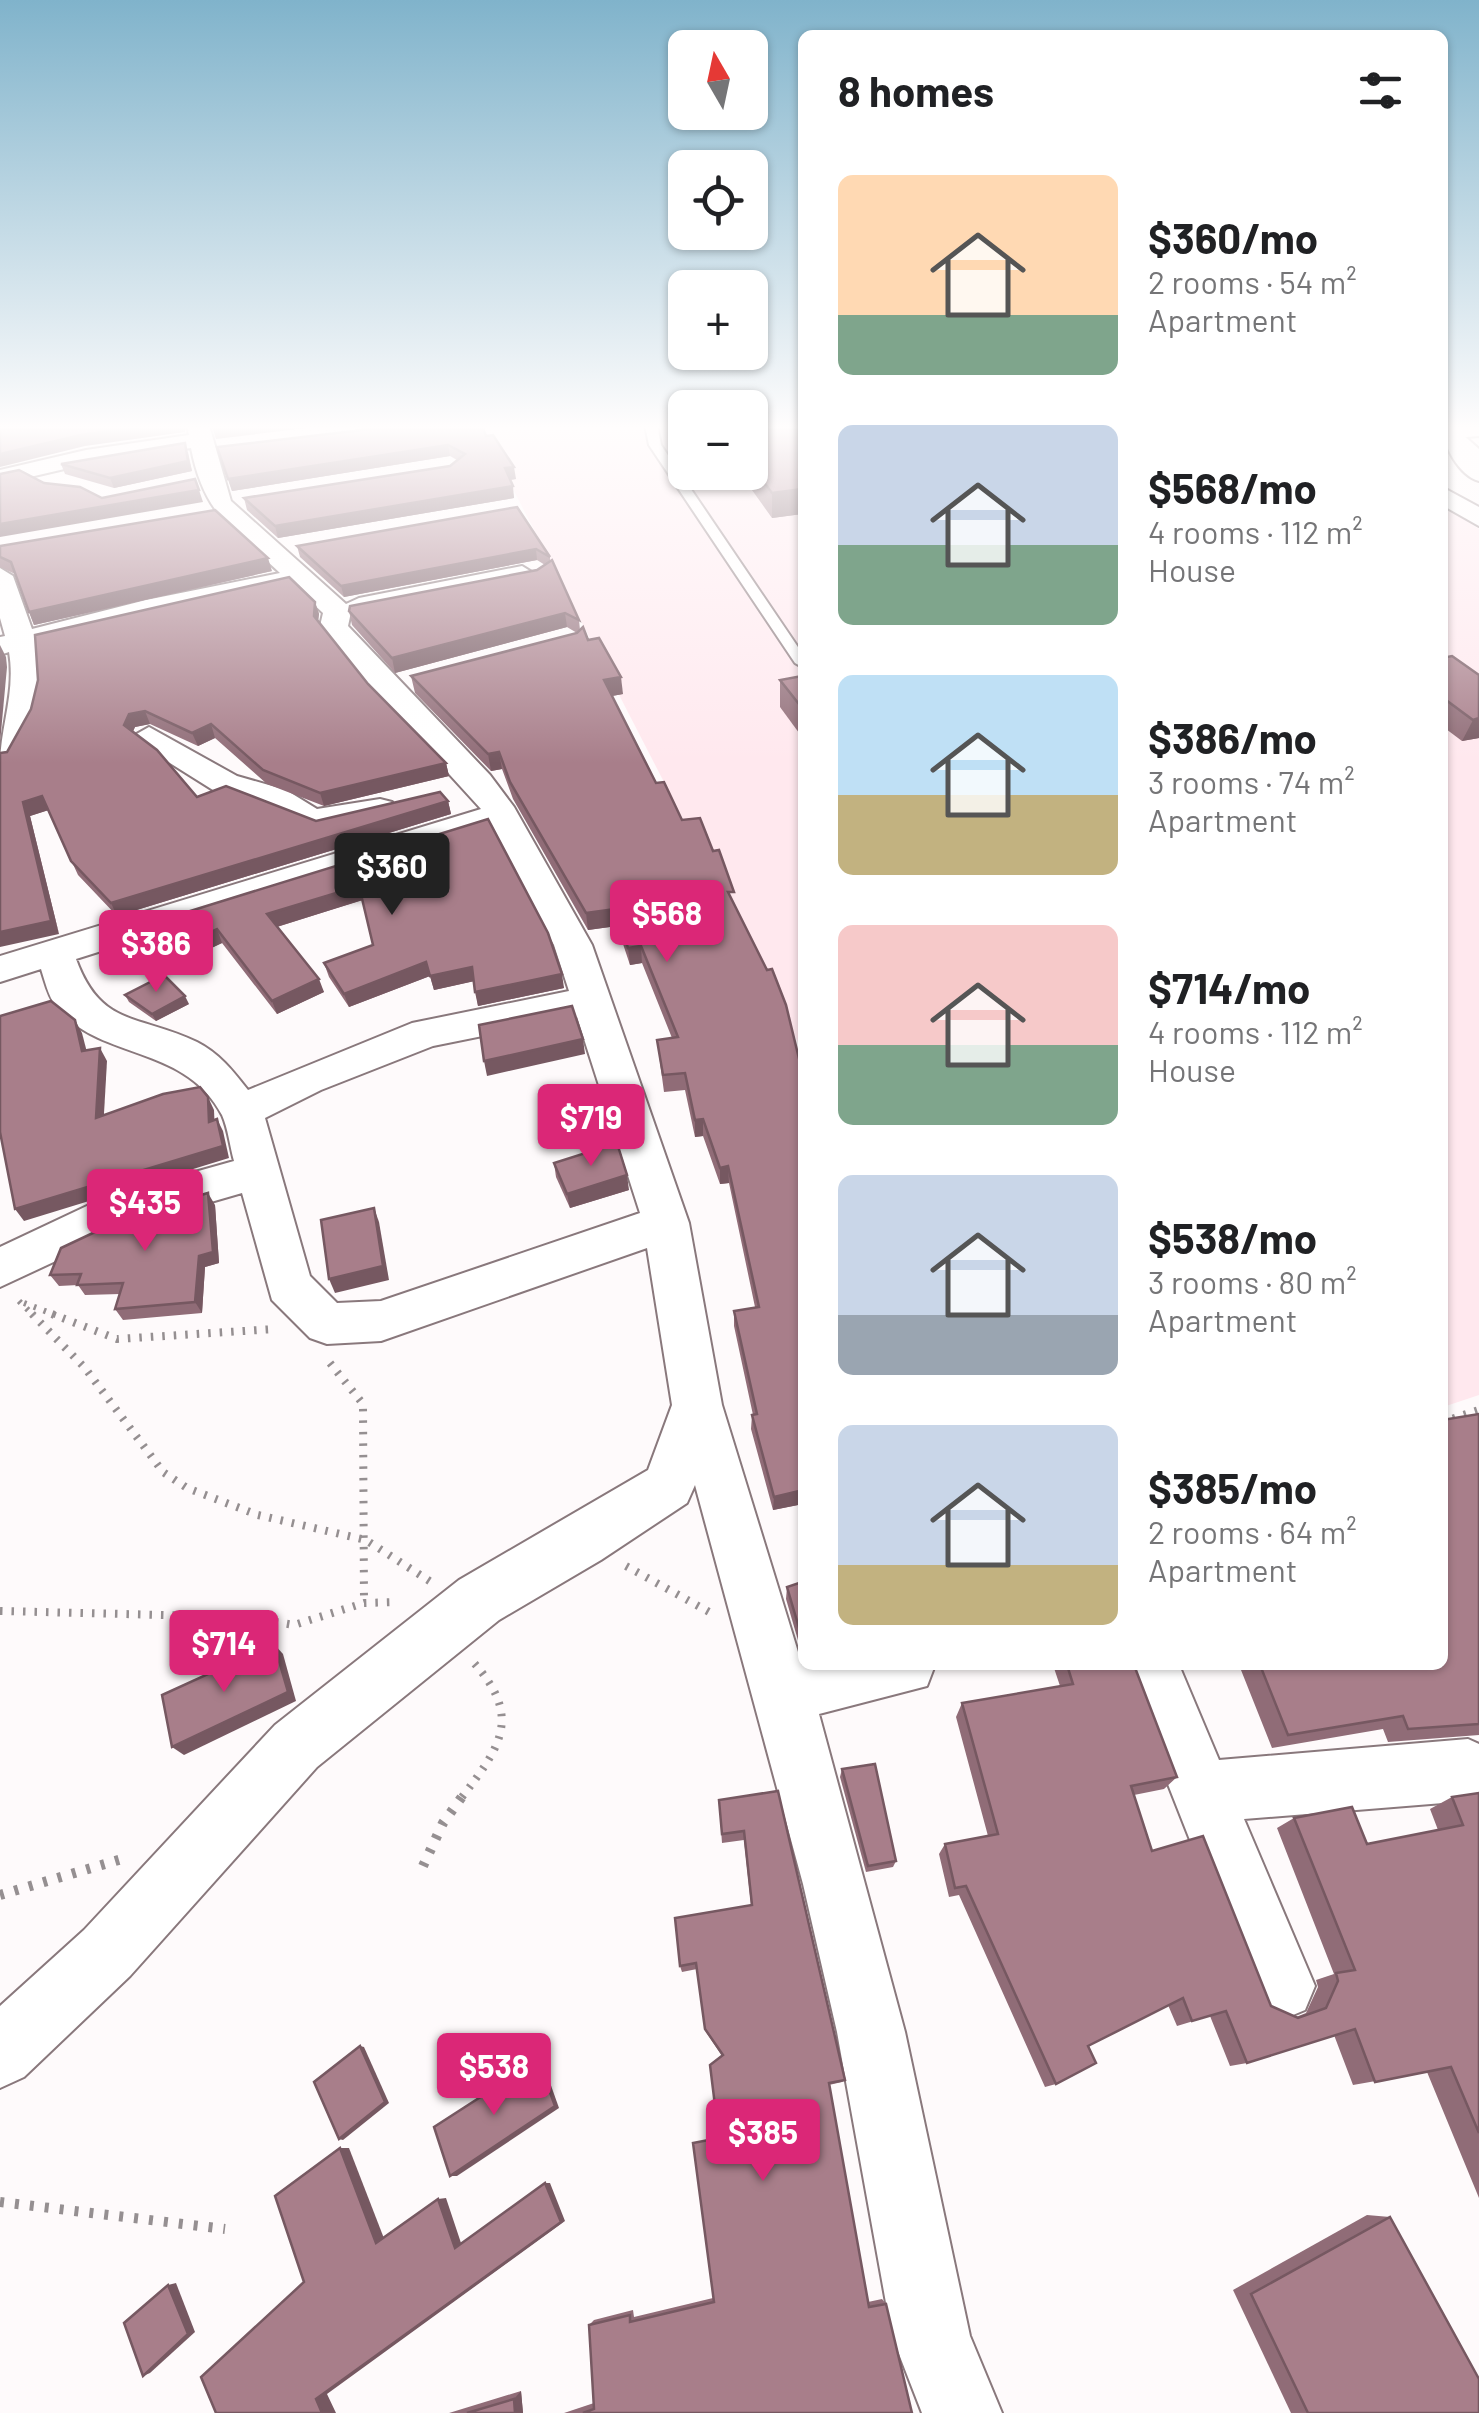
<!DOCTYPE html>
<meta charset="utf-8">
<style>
body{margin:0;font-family:Barlow,sans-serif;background:#f6f6f6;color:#202124;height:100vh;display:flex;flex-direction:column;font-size:38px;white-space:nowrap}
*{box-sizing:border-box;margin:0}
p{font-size:32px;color:#757577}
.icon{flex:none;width:55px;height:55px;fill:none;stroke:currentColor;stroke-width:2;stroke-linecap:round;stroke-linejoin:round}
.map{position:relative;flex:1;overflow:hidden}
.details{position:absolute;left:798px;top:30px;width:650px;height:1640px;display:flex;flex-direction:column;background:#fff;border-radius:15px;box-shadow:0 2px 8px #0004}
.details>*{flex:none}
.needle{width:65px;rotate:351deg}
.tools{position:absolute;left:668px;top:30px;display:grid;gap:20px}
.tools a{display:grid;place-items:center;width:100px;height:100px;border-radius:15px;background:#fff;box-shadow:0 2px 8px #0004;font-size:50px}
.price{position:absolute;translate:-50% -85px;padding:0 22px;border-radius:10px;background:#db2777;color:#fff;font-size:32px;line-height:65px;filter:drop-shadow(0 2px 5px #0008)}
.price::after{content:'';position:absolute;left:50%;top:60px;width:30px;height:22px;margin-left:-15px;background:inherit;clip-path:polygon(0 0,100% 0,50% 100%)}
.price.active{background:#222;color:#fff}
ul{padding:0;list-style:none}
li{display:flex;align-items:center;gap:30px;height:250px;padding:0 40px}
li span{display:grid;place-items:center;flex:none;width:280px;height:200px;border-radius:15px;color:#555}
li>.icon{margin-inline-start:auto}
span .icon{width:120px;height:120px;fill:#fffc;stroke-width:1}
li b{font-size:42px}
h2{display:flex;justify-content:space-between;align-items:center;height:120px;padding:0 40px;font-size:42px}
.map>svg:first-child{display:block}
</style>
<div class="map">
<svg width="1479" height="2413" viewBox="0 0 1479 2413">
<rect width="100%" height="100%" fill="#fefafb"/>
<!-- built -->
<g fill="#ffe8ee">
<polygon points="480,425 685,425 685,472 750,472 802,425 802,1050"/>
<polygon points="1442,504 1479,529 1479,1395 1443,1407"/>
</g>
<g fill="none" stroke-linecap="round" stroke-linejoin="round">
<!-- service casing -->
<g stroke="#89787c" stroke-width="4">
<polygon id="service" points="645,425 657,425 661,445 802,653 802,667 795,663 649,445"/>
</g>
<!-- minor casing -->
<g stroke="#89787c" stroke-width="4">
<g id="minor">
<path d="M187,425H209L231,501L346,604L359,598L522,566L535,574L522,582L351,612L348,626L490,775L514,807L592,945L689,1223L722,1405L802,1665H935L927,1686L819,1714L905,2032L970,2336L1002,2413H922L892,2336L837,2032L803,1884L695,1485L687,1503L601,1560L499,1620L317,1767L130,1976L24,2077L0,2088V2006L84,1930L275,1725L459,1580L648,1470L672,1405L647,1248L381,1341L327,1344L310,1338L272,1300L242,1193L135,1224L0,1287V1247L106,1197L234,1161C230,1147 228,1128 222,1115C184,1043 98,1061 56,1006C48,996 45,981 41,969L0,982V956L481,809L337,651L320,626L323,613L294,586L148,616L37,645C47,692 38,724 11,763L0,766C0,726 16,693 9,652L0,655V637L5,636L0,618V568L13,576L32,629L146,600L280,573C233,529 204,515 191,448L86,464L0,484V470L86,450L189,435ZM492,828L554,945L569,991L412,1023L248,1090C233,1071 219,1053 197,1042C139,1014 101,1028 76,959ZM577,1017L640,1213L381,1301L337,1303L310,1276L265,1118L321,1090L433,1046Z"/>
<polygon points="1479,425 1479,436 1442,439 1442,427"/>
<polygon points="1442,487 1479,507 1479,526 1442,505"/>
<polygon points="149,727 237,776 286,790 317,809 380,799 392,802 397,809 392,816 331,830 297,825 262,804 213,790 138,743 133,736"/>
<polygon points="1121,1665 1179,1665 1219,1760 1468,1739 1479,1744 1479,1796 1468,1801 1244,1819 1315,1986 1305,2010 1281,2020 1257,2010"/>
</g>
</g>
<!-- trunk casing -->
<g stroke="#89787c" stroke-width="4">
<path id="trunk" d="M1442,425H1452L1479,449V481C1459,476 1442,444 1442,425Z"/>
</g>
<!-- path-far2 -->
<g stroke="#958f91" stroke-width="6" stroke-dasharray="2.5 8" stroke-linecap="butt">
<polyline points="19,1301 34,1316"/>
<polyline points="24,1303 58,1316"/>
</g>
<!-- path-far1 -->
<g stroke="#958f91" stroke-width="8" stroke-dasharray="2.5 9" stroke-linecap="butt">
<polyline points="32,1314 85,1368 163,1472 187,1488 258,1515 366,1540 431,1582"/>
<polyline points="52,1314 117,1339 275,1329"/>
<polyline points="330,1363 363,1404 364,1603"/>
<polyline points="1442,1422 1479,1410"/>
<polyline points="626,1566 711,1613"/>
<polyline points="0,1611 247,1617 294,1625 364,1603 398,1602"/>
<path d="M462,1797C501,1746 522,1717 474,1663"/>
</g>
<!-- path -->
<g stroke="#958f91" stroke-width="10" stroke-dasharray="4 11" stroke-linecap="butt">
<polyline points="423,1866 443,1823 464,1794"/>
<polyline points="0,1895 122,1859"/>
<polyline points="0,2202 225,2229"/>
</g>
<!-- service -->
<use href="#service" fill="#fff" fill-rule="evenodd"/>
<!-- minor -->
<use href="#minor" fill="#fff" fill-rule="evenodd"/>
<!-- trunk -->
<use href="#trunk" fill="#fff" fill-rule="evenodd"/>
</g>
<!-- wall -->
<g fill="#906c77">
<polygon points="750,425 802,425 802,514 772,518 739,472 750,472"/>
<polygon points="486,436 516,479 510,480 514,498 278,538 247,510 244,498 450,466 457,460 450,456 232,491 217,447"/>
<polygon points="188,452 192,471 114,488 65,474 61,464"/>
<polygon points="517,507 550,557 550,562 579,620 580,630 588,640 623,694 612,696 656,783 734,903 802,1071 802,1522 798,1505 773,1510 751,1429 752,1415 753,1415 734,1326 734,1311 755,1307 729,1183 720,1184 703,1136 695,1137 685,1090 664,1092 657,1040 672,1038 642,963 630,965 617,926 588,930 513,799 502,769 491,771 415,693 411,676 577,633 567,627 395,673 352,625 349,611 537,570 545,565 537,560 344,597 300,557 297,546"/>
<polygon points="0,546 272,571 34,625 15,574 0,567"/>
<polygon points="315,602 319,614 318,621 368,684 446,763 449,776 324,806 267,784 215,738 198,746 150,724 135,727 133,731 197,797 316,821 448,801 451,814 117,916 78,875 48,810 30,816 59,934 7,752"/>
<polygon points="1442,658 1479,675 1479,738 1462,741 1442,726"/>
<polygon points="802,676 802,737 780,707 780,680"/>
<polygon points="488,819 564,988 478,1006 474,981 434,990 430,976 349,1007 329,977 324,963 373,945 362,900 277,927 324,992 277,1014 222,943 167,969 142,942 135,928"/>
<polygon points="125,995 189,1004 156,1021 129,1002"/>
<polygon points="554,1163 629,1190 570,1208 556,1177"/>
<polygon points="215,1205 219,1263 205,1267 202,1313 123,1320 115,1309 120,1294 85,1295 78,1285 59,1286 50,1275"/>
<polygon points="1479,1414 1479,1735 1388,1742 1383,1729 1272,1748 1239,1665 1442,1665"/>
<polygon points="802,1582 802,1654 786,1599 787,1587"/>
<polygon points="1053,1665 1134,1665 1177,1777 1164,1789 1134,1795 1152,1851 1271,2006 1296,2017 1306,2013 1318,1987 1316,1980 1334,1974 1277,1828 1294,1818 1367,1844 1438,1830 1430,1809 1452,1797 1479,1793 1479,2198 1427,2072 1353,2085 1334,2035 1247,2063 1230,2066 1210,2016 1177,2026 1168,2005 1088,2046 1056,2084 1045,2087 959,1895 949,1897 939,1854 945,1844 988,1836 956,1717 962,1703 1060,1686"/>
<polygon points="842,1769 896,1861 893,1867 866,1872 840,1777"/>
<polygon points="778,1791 845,2080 842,2082 829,2085 868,2302 882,2299 886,2304 912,2413 564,2413 594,2403 589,2325 594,2320 633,2310 634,2317 713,2298 722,2056 706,2032 697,1969 682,1972 680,1966 751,1905 744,1840 722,1843 719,1800"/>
<polygon points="1367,2215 1390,2217 1479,2413 1291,2413 1233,2290"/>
<polygon points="521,2391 523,2413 449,2413"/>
</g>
<!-- shaded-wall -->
<g fill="#765861">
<polygon points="150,425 186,425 185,432 85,446 0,467 0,454 81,435"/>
<polygon points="233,425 331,425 216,439 212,427"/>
<polygon points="185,443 192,471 114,488 110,478"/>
<polygon points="448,445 450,456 232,491 228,479"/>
<polygon points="514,467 516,479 507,480 505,468"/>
<polygon points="513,486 514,498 278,538 275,526"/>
<polygon points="802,489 802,514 772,518 772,493"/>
<polygon points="199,490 203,502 0,537 0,524"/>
<polygon points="536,549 537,560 344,597 341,586"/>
<polygon points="268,558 272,571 34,625 29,612"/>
<polygon points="315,602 319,614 317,628 314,616"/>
<polygon points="565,613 567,627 395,673 392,658"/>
<polygon points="0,645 6,657 7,667 0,743"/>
<polygon points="621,677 623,694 606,697 604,680"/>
<polygon points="145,711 150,724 135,727 130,738 124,725 129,714"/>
<polygon points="1479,718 1479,738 1462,741 1473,720"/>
<polygon points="211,724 215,738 198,746 192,733"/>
<polygon points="499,752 502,769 491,771 488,754"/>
<polygon points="446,763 449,776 324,806 320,793"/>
<polygon points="42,796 49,810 30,816 59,934 0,947 0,932 23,802"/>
<polygon points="448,801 451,814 117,916 111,903"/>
<polygon points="359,886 363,900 273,928 267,914"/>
<polygon points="616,909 617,926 588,930 586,913"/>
<polygon points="217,929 222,943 167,969 161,956"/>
<polygon points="641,946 642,963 630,965 628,948"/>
<polygon points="426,962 430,976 349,1007 344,994"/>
<polygon points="472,967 475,981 434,990 430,976"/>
<polygon points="562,974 564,988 478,1006 475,992"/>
<polygon points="319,979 324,992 277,1014 272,1001"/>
<polygon points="185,996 189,1004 156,1021 152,1014"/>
<polygon points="75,1020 82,1033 90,1064 82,1051"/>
<polygon points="583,1039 585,1054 487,1076 484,1061"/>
<polygon points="100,1048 107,1061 103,1131 96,1118"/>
<polygon points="208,1097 214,1110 215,1134 209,1122"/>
<polygon points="217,1119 223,1131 229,1158 24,1221 15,1209"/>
<polygon points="703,1119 703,1136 695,1137 695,1120"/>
<polygon points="728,1166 729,1183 720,1184 720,1168"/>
<polygon points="627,1175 629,1190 570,1208 567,1194"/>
<polygon points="208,1193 215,1205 219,1263 205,1267 202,1313 195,1302 199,1256"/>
<polygon points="374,1208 379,1222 389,1280 335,1293 329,1279"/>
<polygon points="799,1491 798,1505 773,1510 774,1497"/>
<polygon points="274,1644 283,1654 296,1701 184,1755 172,1747"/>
<polygon points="360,2046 364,2047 389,2103 343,2140 339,2139"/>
<polygon points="538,2060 543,2063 559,2108 457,2176 450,2176"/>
<polygon points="340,2148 349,2148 385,2241 376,2243"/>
<polygon points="545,2183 550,2183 565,2221 327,2394 336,2413 322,2413 316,2399"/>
<polygon points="446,2198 462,2246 455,2248 438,2199"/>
<polygon points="176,2283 195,2332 150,2373 143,2376 168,2285"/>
<polygon points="521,2391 523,2413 515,2413 514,2399"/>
</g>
<!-- building -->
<g fill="#a87e8a" stroke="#765861" stroke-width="2.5">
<polygon points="0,425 150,425 81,435 0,454"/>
<polygon points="404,425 482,425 486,436 493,435 514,467 505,468 513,486 275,526 244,498 450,466 465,454 448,445 228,479 217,447"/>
<polygon points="750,425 802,425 802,489 772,493 750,463"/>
<polygon points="185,443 188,461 110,478 61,464"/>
<polygon points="19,470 44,483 80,487 102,498 195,479 199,490 0,524 0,474"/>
<polygon points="517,507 550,557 536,549 341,586 297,546"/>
<polygon points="215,510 268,558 29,612 11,562 0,557 0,546"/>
<polygon points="552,560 579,620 565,613 392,658 349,611 350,606 537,570"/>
<polygon points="289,577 315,602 314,616 368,684 446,763 320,793 263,770 211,724 192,733 145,711 129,714 124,725 157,750 197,797 226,786 316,821 440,792 448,801 111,903 71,861 42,796 23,802 51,921 0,932 0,753 7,752 31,709 38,680 35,635"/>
<polygon points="583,627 588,640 599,638 621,677 604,680 656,783 664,782 682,820 700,818 713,851 719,850 734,892 728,892 767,970 772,969 786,1005 802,1071 802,1504 799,1491 774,1497 752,1415 757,1414 734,1311 759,1307 728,1166 720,1168 703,1119 695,1120 685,1073 663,1075 657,1040 678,1037 641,946 628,948 616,909 586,913 510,782 499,752 488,754 411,676 577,633"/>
<polygon points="1452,656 1479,675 1479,718 1473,720 1442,697 1442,658"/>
<polygon points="802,676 802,708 780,680"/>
<polygon points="488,819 548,933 562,974 475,992 472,967 430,976 426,962 344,994 324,963 373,945 359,886 267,914 319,979 272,1001 217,929 161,956 135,928"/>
<polygon points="164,975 185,996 152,1014 125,995"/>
<polygon points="51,1001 75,1020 82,1051 100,1048 96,1118 163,1094 200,1087 208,1097 209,1122 217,1119 223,1146 15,1209 0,1132 0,1016"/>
<polygon points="572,1006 583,1039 484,1061 479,1025"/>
<polygon points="617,1143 627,1175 567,1194 554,1163"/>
<polygon points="208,1193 213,1252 199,1256 195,1302 115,1309 123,1283 77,1285 81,1274 50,1275 61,1248 129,1216"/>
<polygon points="374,1208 383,1266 329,1279 321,1220"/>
<polygon points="1479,1414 1479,1724 1408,1729 1403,1716 1288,1735 1260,1665 1442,1665 1442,1420"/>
<polygon points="802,1582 802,1638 787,1587"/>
<polygon points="274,1644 288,1692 172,1747 162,1695"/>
<polygon points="1067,1665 1134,1665 1177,1777 1131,1786 1152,1851 1203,1836 1271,2006 1298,2018 1326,2008 1338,1981 1336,1973 1355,1970 1294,1818 1352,1807 1367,1844 1463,1825 1452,1797 1479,1793 1479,2133 1451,2067 1375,2082 1355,2029 1247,2063 1226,2011 1192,2021 1183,1998 1088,2046 1096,2063 1056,2084 966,1886 955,1888 945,1844 998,1834 962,1703 1073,1684"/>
<polygon points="875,1764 896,1861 868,1866 842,1769"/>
<polygon points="778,1791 845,2080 829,2083 869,2307 886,2304 912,2413 583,2413 594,2409 589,2325 630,2315 630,2322 714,2302 693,2143 719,2138 710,2065 723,2055 705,2029 696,1963 680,1966 675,1918 752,1905 744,1831 722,1834 719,1800"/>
<polygon points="360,2046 385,2102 339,2139 314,2082"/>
<polygon points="538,2060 555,2106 450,2176 434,2127"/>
<polygon points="340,2148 376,2243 438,2199 455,2248 545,2183 561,2222 316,2399 322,2413 216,2413 201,2377 304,2282 275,2196"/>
<polygon points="1390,2217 1479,2379 1479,2413 1308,2413 1251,2294"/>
<polygon points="168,2285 188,2334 143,2376 124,2323"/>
<polygon points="514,2399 515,2413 467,2413"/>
</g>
<!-- sky -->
<linearGradient id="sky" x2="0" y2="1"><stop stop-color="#80b3cb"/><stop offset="0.56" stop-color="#fffdfd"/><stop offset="1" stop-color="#fffdfd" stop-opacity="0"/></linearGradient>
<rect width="1479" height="763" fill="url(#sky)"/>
</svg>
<div class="tools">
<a><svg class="needle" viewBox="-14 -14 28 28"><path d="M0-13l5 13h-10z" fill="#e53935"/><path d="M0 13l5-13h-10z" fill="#757577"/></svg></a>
<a><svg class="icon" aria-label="locate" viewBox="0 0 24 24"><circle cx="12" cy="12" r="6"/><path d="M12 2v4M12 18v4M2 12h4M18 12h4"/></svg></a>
<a>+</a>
<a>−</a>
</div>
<b class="price active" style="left:392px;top:918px">$360</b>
<b class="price" style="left:667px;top:965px">$568</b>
<b class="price" style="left:156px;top:995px">$386</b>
<b class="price" style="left:591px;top:1169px">$719</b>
<b class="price" style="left:145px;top:1254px">$435</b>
<b class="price" style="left:224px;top:1695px">$714</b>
<b class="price" style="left:494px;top:2118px">$538</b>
<b class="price" style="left:763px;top:2184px">$385</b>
<section class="details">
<h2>8 homes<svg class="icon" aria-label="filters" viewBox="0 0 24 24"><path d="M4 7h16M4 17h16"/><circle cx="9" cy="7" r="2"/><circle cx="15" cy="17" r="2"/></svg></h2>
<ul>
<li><span style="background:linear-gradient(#ffd9b3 70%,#7fa58c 0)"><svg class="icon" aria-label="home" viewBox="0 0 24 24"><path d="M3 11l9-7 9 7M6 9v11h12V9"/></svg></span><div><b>$360/mo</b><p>2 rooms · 54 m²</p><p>Apartment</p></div></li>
<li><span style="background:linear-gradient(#c9d6e8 60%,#7fa58c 0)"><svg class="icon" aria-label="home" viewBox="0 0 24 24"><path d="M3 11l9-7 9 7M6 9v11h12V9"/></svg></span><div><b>$568/mo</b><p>4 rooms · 112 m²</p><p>House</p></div></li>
<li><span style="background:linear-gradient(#bfe0f5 60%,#c2b280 0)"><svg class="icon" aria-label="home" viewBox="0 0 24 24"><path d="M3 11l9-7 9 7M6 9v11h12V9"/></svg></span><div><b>$386/mo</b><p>3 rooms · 74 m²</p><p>Apartment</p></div></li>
<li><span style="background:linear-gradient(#f6c9c9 60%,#7fa58c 0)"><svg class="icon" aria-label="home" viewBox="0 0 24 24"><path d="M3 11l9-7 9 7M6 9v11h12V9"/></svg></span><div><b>$714/mo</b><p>4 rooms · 112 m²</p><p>House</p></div></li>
<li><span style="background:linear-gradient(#c9d6e8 70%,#9aa5b1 0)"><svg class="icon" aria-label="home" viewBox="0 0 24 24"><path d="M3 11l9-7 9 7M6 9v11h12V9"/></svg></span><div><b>$538/mo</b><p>3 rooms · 80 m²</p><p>Apartment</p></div></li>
<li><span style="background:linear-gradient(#c9d6e8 70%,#c2b280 0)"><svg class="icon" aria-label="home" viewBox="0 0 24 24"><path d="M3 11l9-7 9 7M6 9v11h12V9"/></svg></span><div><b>$385/mo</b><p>2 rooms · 64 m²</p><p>Apartment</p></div></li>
</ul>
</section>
</div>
